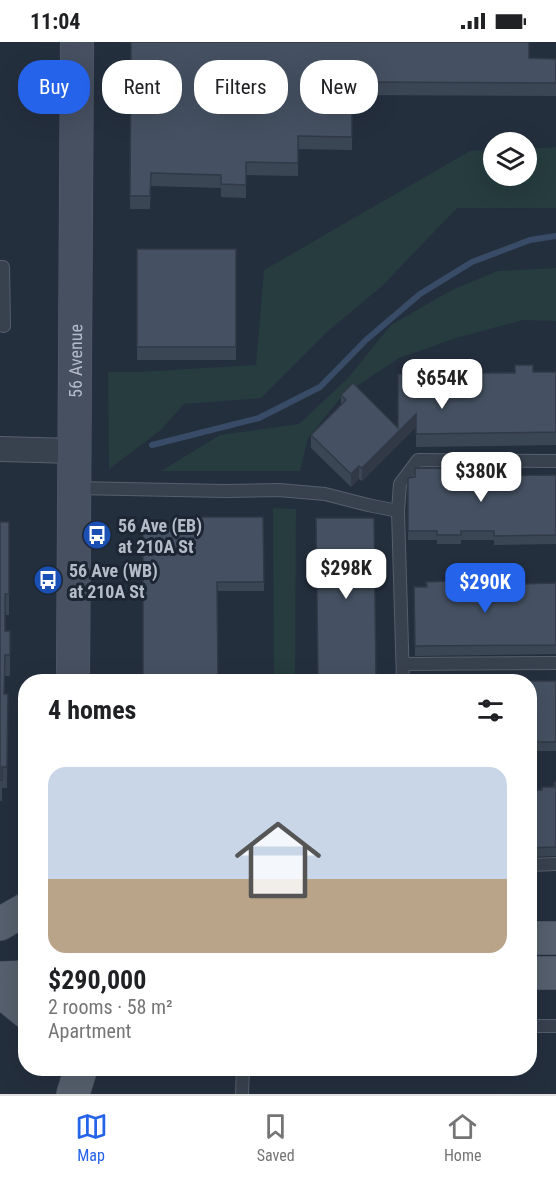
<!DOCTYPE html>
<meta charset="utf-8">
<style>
body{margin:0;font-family:"Roboto Condensed",sans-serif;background:#f2f2f2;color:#202124;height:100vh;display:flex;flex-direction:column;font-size:22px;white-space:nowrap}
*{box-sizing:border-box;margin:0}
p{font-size:20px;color:#757577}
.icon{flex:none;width:33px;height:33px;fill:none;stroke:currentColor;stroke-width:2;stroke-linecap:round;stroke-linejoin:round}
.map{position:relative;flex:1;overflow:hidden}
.panel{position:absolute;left:18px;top:632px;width:519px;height:402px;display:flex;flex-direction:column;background:#fff;border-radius:24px;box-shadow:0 6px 24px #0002}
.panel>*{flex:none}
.hud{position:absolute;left:18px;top:18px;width:520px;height:54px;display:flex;gap:12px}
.buttons{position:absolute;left:483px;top:90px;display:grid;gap:12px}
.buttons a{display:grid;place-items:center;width:54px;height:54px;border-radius:50%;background:#fff;box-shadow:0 6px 24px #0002;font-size:30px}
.price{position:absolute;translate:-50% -51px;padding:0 14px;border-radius:12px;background:#fff;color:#222;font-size:20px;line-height:39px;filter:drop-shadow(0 2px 3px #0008)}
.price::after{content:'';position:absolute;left:50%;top:36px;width:18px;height:14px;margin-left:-9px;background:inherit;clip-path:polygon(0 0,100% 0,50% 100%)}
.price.current{background:#2563eb;color:#fff}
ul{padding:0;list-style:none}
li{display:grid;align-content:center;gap:12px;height:318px;padding:0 30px}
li+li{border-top:2px solid #e0e0e0}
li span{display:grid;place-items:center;height:186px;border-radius:18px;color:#555}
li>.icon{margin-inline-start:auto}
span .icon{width:108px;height:108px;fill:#fffc;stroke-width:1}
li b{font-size:26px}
h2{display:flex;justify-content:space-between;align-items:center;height:72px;padding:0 30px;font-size:26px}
.pill{padding:0 21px;border-radius:24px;background:#fff;box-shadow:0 6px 24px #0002;font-size:21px;line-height:54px}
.pill.current{background:#2563eb;color:#fff}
.status{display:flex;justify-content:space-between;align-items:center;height:42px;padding:0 30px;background:#fff;direction:ltr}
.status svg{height:16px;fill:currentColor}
.dock{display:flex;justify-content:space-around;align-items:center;height:84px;border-top:2px solid #e0e0e0;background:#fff;font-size:16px;color:#757577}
.dock a{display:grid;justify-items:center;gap:3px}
.dock .current{color:#2563eb}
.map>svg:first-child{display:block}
</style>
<div class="status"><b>11:04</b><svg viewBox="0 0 49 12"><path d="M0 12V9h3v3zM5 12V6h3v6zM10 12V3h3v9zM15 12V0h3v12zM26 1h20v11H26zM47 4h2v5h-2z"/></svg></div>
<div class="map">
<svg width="556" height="1052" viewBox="0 0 556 1052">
<rect width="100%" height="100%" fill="#242f3e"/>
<!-- green -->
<g fill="#263c3f">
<polygon points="556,105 556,166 457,166 382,244 329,288 261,356 184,362 161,388 109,427 108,330 139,330 256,323 264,228 470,109 493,108 494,134 526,134 527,107"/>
<polygon points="556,226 556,279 523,278 456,296 399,316 342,354 308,396 300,429 161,429 220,393 299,382 348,336 391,283 452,248 498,229"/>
<polygon points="273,466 296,467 295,639 274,639"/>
</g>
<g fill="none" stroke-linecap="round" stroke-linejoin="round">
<!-- stream -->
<polyline stroke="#394c67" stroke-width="6" points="152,403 259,376 320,345 366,298 420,252 472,220 530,198 556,194"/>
<!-- service casing -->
<g stroke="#565f6c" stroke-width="14">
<g id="service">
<polyline points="0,225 3,225 4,284 0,283"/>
<polyline points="75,446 225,449 279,448 325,452 368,463 398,469"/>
<polyline points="403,622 556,621"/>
<polyline points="403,639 398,469 400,442 418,418 556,419"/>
<polyline points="530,823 556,822"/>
<polyline points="530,984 556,984"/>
<polyline points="242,1052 243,1026"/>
</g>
</g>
<!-- minor casing -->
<g stroke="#565f6c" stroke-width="26">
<polyline id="minor" points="0,407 74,409"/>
</g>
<!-- secondary casing -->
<g stroke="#565f6c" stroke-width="34">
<g id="secondary">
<path id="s1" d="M73,639L77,0"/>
</g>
</g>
<!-- primary casing -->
<g stroke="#414a57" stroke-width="34">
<g id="primary">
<polyline points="0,882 26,867"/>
<polyline points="530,896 556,896"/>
<polyline points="530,931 556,931"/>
<polyline points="0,936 26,935"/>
<polyline points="0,951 9,956 26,970"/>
<polyline points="73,1052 81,1026"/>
</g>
</g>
<!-- service -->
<use href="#service" stroke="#38414e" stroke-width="12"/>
<!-- minor -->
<use href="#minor" stroke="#38414e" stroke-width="24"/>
<!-- secondary -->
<use href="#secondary" stroke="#465061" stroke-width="33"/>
<!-- primary -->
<use href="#primary" stroke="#56606e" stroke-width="33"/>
</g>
<!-- wall -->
<g fill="#3b4654">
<polygon points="131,0 529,16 556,17 556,54 352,53 352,108 298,107 298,134 246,133 246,156 221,155 221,146 151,144 150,167 130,167"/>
<rect x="137" y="207" width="99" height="111"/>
<polygon points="533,330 556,330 556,403 416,405 416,385 362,439 359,437 351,445 311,406 311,393 341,364 341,353 398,386 447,332"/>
<polygon points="556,433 556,502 494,503 494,498 461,498 461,502 437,502 437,498 408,498 408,436 473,434"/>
<polygon points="263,475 264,549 217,549 195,481"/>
<polygon points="0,480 9,480 9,573 5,573 5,589 10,589 10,634 5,634 4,652 8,652 7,746 2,746 2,759 0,759"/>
<polygon points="556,541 556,612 415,614 414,545"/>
<rect x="530" y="639" width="26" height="70"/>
<polygon points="556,740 556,814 530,815 530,748 542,748 554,745"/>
</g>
<!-- shaded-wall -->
<g fill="#303945">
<polygon points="416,372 416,385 362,439 362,426"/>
<polygon points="359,424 359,437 351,445 351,432"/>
</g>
<!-- building -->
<g fill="#455162" stroke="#303945" stroke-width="1.5">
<polygon points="131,0 529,0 529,16 556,17 556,41 352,40 352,95 298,94 298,121 246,120 246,143 221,142 221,133 151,131 150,154 130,154"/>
<rect x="137" y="207" width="99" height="98"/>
<polygon points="515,323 533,323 533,330 556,330 556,390 416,392 416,372 362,426 359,424 351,432 311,393 346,358 341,353 353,341 398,386 398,332 447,332 447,325 464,325 464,331 515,331"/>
<polygon points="415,426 473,427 473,434 556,433 556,493 494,494 494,489 461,489 461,493 437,493 437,489 408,489 408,436 415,435"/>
<polygon points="195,475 263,475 264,540 217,540 218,639 143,639 143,481 195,481"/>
<polygon points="316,476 374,476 376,639 318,639"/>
<polygon points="0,480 9,480 9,552 5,552 5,589 10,589 10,613 5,613 4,652 8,652 7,725 2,725 2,738 0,738"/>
<polygon points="497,538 521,538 521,542 556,541 556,603 415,604 414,545 427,545 426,540 450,539 450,543 497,542"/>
<rect x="530" y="639" width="26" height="61"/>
<polygon points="554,740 556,740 556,805 530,806 530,748 542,748 542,745 554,745"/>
</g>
<!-- icons -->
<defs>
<g id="bus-disc" transform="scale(1.5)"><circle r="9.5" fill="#1a4fb4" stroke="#1d2633"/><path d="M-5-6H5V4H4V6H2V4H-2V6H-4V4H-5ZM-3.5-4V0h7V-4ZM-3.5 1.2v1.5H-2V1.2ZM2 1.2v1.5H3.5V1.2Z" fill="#fff"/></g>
</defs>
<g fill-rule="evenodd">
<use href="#bus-disc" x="97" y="493"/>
<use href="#bus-disc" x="48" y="538"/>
</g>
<g text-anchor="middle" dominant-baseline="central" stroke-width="6" stroke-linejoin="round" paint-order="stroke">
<!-- street labels -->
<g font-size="18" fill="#b4bcc9" stroke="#1d2633">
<text stroke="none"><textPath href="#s1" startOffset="320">56 Avenue</textPath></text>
</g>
<!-- poi labels -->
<g font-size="18" font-weight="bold" fill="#b4bcc9" stroke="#1d2633" text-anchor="start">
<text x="118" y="483">56 Ave (EB)<tspan x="118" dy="21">at 210A St</tspan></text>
<text x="69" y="528">56 Ave (WB)<tspan x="69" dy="21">at 210A St</tspan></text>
</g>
</g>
</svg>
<div class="buttons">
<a><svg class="icon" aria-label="layers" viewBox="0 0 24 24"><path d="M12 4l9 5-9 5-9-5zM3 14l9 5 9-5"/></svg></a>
</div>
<b class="price" style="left:442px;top:368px">$654K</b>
<b class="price" style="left:481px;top:461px">$380K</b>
<b class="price" style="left:346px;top:558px">$298K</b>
<b class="price current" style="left:485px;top:572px">$290K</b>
<div class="hud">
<a class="pill current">Buy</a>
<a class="pill">Rent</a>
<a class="pill">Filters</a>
<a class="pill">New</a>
</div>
<section class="panel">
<h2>4 homes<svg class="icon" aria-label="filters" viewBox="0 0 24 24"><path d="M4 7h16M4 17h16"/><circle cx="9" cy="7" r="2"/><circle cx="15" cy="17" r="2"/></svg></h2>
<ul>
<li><span style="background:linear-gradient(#c9d6e8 60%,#b9a48a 0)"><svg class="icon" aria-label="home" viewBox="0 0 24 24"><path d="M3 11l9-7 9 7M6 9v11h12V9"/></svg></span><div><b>$290,000</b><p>2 rooms · 58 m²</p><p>Apartment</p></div></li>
</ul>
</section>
</div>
<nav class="dock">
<a class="current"><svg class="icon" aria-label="map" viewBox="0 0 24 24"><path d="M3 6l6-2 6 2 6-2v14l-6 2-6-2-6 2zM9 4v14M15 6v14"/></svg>Map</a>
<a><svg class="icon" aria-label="saved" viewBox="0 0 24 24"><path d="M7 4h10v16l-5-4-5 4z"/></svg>Saved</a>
<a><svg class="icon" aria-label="home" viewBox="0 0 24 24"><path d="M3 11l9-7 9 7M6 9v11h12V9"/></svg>Home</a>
</nav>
